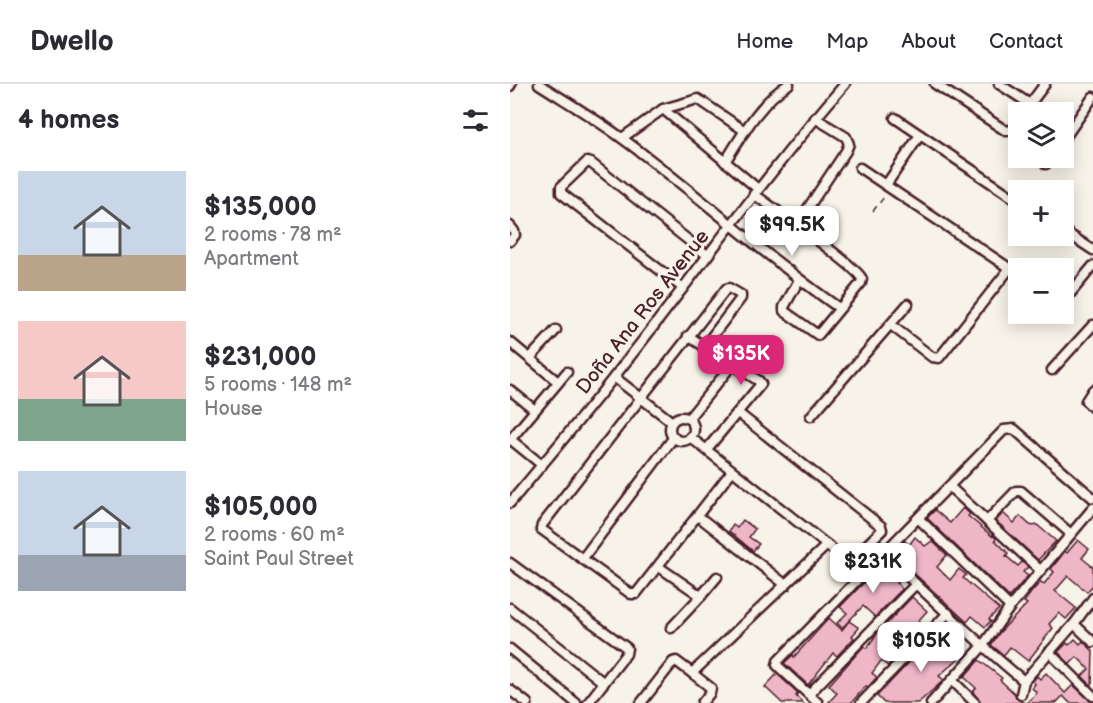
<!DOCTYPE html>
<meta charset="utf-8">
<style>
body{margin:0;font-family:"Balsamiq Sans",sans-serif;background:#f7f7f7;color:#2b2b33;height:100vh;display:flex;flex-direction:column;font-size:22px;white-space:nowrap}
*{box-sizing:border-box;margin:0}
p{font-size:20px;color:#7c7c81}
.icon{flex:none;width:33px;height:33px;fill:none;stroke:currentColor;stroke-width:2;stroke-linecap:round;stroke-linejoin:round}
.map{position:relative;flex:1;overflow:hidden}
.sheet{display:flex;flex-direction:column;background:#fff;width:510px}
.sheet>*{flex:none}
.buttons{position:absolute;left:498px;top:18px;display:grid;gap:12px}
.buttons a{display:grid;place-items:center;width:66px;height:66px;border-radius:0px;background:#fff;box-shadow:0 3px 15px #0003;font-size:30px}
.price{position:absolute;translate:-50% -51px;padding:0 14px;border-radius:12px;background:#fff;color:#222;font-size:20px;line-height:39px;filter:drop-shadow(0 2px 3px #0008)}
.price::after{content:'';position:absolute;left:50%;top:36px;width:18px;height:14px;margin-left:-9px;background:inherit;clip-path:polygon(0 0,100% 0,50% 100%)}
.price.on{background:#db2777;color:#fff}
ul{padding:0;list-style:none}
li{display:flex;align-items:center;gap:18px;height:150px;padding:0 18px}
li span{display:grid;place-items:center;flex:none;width:168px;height:120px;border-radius:0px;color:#555}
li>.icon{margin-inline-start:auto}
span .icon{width:72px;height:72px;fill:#fffc;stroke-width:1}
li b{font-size:26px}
h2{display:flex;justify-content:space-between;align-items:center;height:72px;padding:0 18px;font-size:26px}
header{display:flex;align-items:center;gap:36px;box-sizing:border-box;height:84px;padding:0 30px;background:#fff;border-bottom:2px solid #e1e1e2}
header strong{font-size:28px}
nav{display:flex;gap:33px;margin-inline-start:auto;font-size:21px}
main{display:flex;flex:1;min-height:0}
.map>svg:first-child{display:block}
</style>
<header>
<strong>Dwello</strong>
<nav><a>Home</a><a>Map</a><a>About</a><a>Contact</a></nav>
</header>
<main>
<section class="sheet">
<h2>4 homes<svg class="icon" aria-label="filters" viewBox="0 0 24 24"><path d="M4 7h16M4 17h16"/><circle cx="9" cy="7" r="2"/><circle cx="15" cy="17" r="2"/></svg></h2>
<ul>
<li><span style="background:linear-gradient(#c9d6e8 70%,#b9a48a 0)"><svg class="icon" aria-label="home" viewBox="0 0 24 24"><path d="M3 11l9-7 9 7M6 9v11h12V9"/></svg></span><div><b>$135,000</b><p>2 rooms · 78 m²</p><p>Apartment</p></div></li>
<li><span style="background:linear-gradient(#f6c9c9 65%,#7fa58c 0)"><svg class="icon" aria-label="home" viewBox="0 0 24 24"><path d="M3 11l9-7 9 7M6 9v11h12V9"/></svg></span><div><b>$231,000</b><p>5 rooms · 148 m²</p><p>House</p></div></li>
<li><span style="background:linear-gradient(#c9d6e8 70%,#9aa5b1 0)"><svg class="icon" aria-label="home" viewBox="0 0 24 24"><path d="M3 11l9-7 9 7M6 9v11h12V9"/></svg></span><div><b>$105,000</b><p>2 rooms · 60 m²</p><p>Saint Paul Street</p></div></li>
</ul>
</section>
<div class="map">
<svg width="583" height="619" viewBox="0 0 583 619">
<rect width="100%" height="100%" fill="#f7f3e8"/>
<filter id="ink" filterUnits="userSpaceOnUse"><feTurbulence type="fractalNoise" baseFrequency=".0167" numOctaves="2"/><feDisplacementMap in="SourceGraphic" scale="12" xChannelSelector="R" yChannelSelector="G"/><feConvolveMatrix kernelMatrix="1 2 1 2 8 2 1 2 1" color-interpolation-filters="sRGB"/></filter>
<g filter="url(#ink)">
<!-- building -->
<g fill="#efb6c8" stroke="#4a1f2b" stroke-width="1.5">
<polygon points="453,424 460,430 458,432 483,453 482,451 486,454 485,456 498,469 496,472 508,482 512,478 518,483 513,488 518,492 499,513 417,434 425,426 440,439"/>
<polygon points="493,429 504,439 510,432 520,441 524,442 526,440 546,457 528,476 486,437"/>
<polygon points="233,436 245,445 239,453 249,460 243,467 219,447 223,441 227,444"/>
<polygon points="405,453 415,462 422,457 437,471 427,483 440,496 449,485 456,491 453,494 489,525 479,535 481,537 475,543 462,532 457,538 383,470 395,457 399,461"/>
<polygon points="568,456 579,465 572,474 583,483 583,501 577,508 558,492 545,507 566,524 556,535 549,529 539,540 543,544 518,577 500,563 494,571 481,561 489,549 517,520 514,518 523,506 531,498 534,500 544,488 541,485 549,475 555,467 557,469"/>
<polygon points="374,478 391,495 387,499 392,505 365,533 353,522 332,544 327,539 337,529 330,523"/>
<polygon points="402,513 417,527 408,537 415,544 408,551 405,548 394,559 380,548 370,558 386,572 378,582 371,577 362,589 367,593 358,603 356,602 341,619 318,619 327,609 319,601 354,562 357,564 366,551"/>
<polygon points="319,534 332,546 339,537 349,544 342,552 344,554 327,572 323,569 298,601 274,579 283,571 284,573"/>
<polygon points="432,544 439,551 432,557 449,574 429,592 434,596 408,619 374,619 367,612"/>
<polygon points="565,555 570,560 573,557 583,567 582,602 572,592 579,585 567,573 560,580 548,568 557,559 559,561"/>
<polygon points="469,576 492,594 490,596 505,610 506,614 514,619 471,619 463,608 466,604 454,593"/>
<polygon points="536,589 555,609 563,601 583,619 560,619 553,612 546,619 516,619 527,609 522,604 525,600 523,597 527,592 530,595"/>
<polygon points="267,590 288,609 286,612 293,619 272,619 255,603"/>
</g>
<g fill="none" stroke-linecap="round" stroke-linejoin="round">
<!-- minor casing -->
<g stroke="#4a1f2b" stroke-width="13">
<g id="minor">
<path d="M29,0C57,18 86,35 113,55C187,109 254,172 329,224"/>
<polyline points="425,0 496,47 502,46 508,38"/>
<polyline points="489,0 520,20"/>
<polyline points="0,2 1,0"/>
<polyline points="153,25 248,105"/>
<polyline points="514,28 535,0"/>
<polyline points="385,34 508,117"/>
<polyline points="112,54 153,25 188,15 235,47"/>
<polyline points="554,55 583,13"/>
<path d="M215,78C232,51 251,17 279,0"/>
<polyline points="536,80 540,74"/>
<polyline points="350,84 508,190"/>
<polyline points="376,101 410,51"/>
<path d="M244,110C262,124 346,181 352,195L351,199L308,251L274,227V223L289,196"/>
<polyline points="0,142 4,147 5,151 0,157"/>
<polyline points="286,142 336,67 339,60 336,53 305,34"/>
<polyline points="554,147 583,166"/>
<polyline points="173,204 51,109 51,103 77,78 81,79 197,171"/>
<polyline points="554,217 583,182"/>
<polyline points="381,241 422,273 429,274 500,184"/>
<polyline points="178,252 249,297 251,300 197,365"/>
<polyline points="0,258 48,298"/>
<polyline points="194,263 231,214 231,211 219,204 216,205 32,441 31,445 121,510 126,510 222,387"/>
<polyline points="20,274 46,246"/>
<polyline points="542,286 583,241"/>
<polyline points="104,293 162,338"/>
<polyline points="0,306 25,326"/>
<polyline points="583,306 576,317 583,324"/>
<polyline points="301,332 398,220"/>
<circle cx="172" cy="345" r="12"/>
<polyline points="178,335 222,281"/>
<polyline points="180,353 317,461"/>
<polyline points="0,355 32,381"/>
<polyline points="0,356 57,288"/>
<polyline points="440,403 530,486"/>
<path d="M0,419C35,377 70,336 104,293C182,195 253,94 335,0"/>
<polyline points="188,432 276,501"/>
<polyline points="409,435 500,523"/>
<polyline points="477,437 506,407 511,407 561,450"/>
<path d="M374,470C420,513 465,557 514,597L564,540L583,514"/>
<polyline points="73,474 164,353"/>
<polyline points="0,479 117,564 116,570 78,619"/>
<polyline points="149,483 191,512 161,544"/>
<polyline points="191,512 207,493"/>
<polyline points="0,524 94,599"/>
<polyline points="564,540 583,558"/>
<polyline points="0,565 66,619"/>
<polyline points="539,568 583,612"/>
<polyline points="443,597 465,619"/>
<polyline points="0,606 17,619"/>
<polyline points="299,610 406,500"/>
<polyline points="511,610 514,597"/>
<polyline points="131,619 163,578 166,577 182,589"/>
<polyline points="192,619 200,609 201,604 182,589 317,461 336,476 341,476 372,446 371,442 228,329"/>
<polyline points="308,619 270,584 267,581 268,577 494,346 504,345 583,414"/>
<polyline points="351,619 438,529"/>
<polyline points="421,619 472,563 500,523 583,424"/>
</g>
</g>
<!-- path -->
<polyline stroke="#4a1f2b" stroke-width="1.5" stroke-dasharray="6 4.5" stroke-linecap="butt" points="363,127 375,112"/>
<!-- minor -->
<use href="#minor" stroke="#f7f3e8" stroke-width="8"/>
</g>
</g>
<g text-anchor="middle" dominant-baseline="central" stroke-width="6" stroke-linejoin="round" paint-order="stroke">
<!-- street labels -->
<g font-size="20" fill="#4a1f2b" stroke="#f7f3e8">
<text transform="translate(133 228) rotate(-52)">Doña Ana Ros Avenue</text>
</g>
</g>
</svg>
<div class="buttons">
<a><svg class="icon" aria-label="layers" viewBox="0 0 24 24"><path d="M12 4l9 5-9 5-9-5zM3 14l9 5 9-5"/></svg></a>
<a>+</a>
<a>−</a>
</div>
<b class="price" style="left:282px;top:173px">$99.5K</b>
<b class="price on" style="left:231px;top:302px">$135K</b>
<b class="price" style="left:363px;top:510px">$231K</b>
<b class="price" style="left:411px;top:589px">$105K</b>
</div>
</main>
